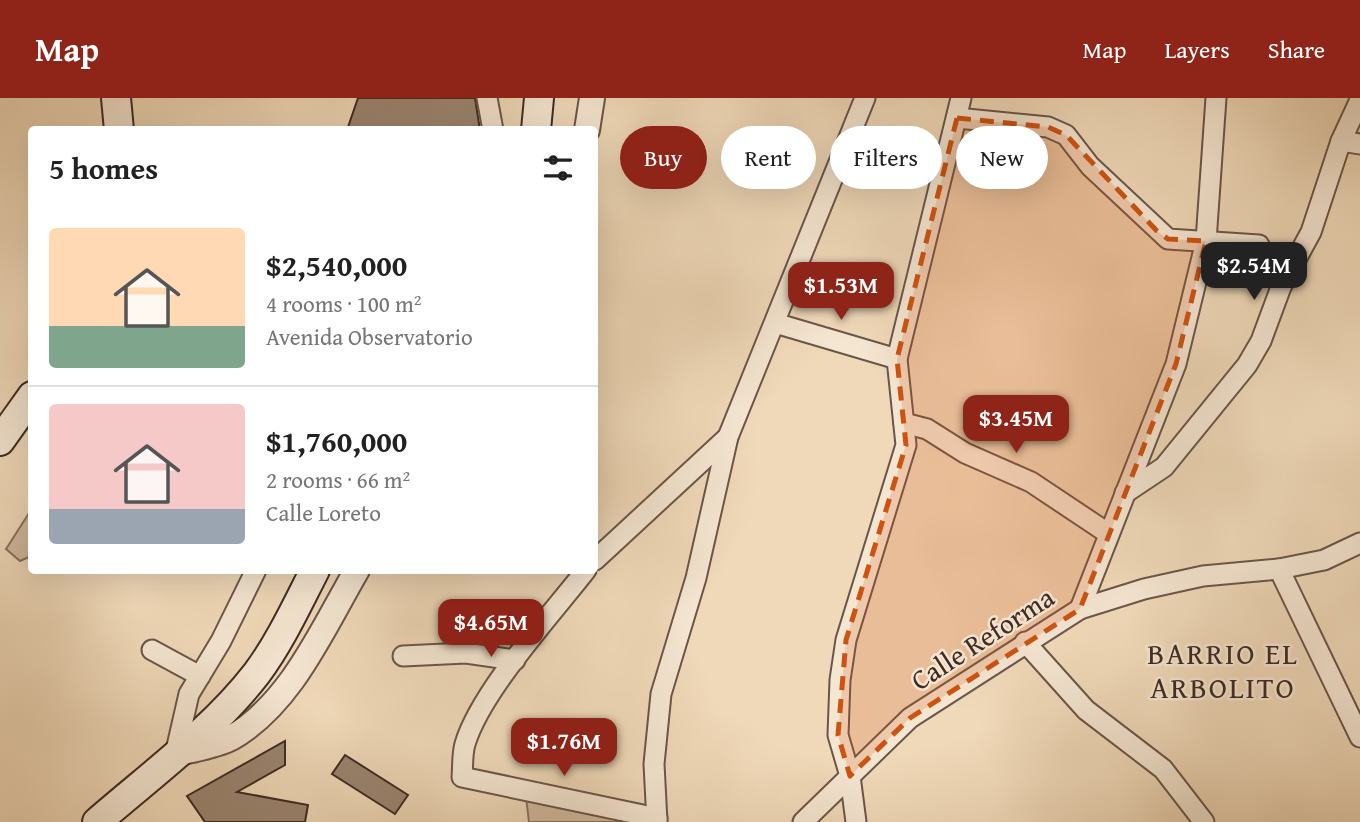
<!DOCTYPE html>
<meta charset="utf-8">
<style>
body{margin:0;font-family:"Gentium Book Plus",serif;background:#f2f2f2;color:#222;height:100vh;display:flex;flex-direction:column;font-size:26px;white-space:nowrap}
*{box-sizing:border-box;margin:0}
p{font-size:23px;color:#767676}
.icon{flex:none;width:38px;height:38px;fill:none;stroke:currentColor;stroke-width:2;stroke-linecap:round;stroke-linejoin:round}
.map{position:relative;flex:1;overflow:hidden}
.details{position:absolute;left:28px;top:28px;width:570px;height:448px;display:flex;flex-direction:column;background:#fff;border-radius:7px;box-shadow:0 7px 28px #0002}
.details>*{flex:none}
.banner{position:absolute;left:620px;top:28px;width:635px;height:63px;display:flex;gap:14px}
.price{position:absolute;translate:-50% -60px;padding:0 16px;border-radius:14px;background:#8f2418;color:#fff;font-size:23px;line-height:46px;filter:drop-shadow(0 2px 4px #0008)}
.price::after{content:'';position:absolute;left:50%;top:42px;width:21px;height:16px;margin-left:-10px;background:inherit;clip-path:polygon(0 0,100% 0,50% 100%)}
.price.on{background:#222;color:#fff}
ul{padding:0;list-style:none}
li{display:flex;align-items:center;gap:21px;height:175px;padding:0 21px}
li+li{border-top:2px solid #e0e0e0}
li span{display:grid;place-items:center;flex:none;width:196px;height:140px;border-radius:7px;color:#555}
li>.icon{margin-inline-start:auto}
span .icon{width:84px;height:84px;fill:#fffc;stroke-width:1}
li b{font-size:30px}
h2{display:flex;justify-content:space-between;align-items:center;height:84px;padding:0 21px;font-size:30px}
.chip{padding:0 24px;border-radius:32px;background:#fff;box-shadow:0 7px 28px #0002;font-size:24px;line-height:63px}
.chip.on{background:#8f2418;color:#fff}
header{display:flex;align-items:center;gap:42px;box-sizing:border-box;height:98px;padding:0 35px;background:#8f2418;color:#fff}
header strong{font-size:33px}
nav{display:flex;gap:38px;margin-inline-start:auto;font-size:24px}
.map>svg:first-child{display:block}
</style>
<header>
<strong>Map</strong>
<nav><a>Map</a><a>Layers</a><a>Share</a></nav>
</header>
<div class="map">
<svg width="1360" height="724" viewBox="0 0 1360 724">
<rect width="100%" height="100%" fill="#f0d9b9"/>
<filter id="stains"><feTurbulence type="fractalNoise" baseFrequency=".00286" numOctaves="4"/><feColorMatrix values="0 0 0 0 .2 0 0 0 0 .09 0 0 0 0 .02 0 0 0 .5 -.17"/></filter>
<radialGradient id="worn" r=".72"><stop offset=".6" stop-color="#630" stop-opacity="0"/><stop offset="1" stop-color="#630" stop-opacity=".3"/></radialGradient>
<!-- green -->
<g fill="#d2bba0" stroke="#887362" stroke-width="2">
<polygon points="31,412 31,458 20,463 6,451"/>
<polygon points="526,699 638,724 529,724"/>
</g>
<!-- building -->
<g fill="#9b8571" stroke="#3e2b24" stroke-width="2">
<polygon points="358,0 475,0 480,32 347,32"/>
<polygon points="285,643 285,667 237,694 308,707 305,724 205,724 187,698"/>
<polygon points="345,657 408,697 395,716 332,676"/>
</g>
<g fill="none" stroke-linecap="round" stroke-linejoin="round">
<!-- minor casing -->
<g stroke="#6a5649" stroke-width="23">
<g id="minor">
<polyline points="487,0 493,32"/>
<polyline points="957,20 1048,29 1066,37 1090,68 1168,141 1259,147"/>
<polyline points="1341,43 1360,46"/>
<polyline points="775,225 897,261"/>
<polyline points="904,325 927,331 965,355 1031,384 1109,436"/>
<polyline points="1125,395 1164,369 1247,267 1261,243 1281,189 1311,134 1341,43 1360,2"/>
<polyline points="595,462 728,339"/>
<polyline points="1279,471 1360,639"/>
<path d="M586,472C551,517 481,593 465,646C462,656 463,668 462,679L657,720"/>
<polyline points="1080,511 1176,266 1206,143 1216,0"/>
<polyline points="1025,544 1086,612 1163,671 1204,724"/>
<polyline points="152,552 200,578"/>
<polyline points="403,558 466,555 515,562"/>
<polyline points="175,657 189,596 221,543 256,472"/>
<polyline points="657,724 654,666 661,596 696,480 728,339 865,0"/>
<polyline points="803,724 910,620 1080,511 1144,491 1203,478 1279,471 1324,462 1360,445"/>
<polyline points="856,724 850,678 838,637 840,582 846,542 906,347 897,261 961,0"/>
</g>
</g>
<!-- tertiary casing -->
<g stroke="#6a5649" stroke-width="28">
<g id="tertiary">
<polyline points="587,32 592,0"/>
<path d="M179,655C195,651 216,648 231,640C291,606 323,530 357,472"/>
</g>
</g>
<!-- secondary casing -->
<g stroke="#3e2b24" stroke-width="32">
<g id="secondary">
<polyline points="116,0 119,32"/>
<polyline points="536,32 539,0"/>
<polyline points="0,343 32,298"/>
<path d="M97,724C151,677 213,632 257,575C280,544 297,507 315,472"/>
</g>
</g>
<!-- minor -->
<use href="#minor" stroke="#f5e6d2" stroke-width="19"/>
<!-- tertiary -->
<use href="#tertiary" stroke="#f5e6d2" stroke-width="24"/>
<!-- secondary -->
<use href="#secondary" stroke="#f5e6d2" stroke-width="28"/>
</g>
<!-- marked area -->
<path fill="#ce5210" fill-opacity="0.2" stroke="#ce5210" stroke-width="5" stroke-dasharray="14 9" stroke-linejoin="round" d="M957,20L1048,29L1066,37L1157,133L1168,141L1206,143L1176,266L1080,511L910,620L850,678L838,637L846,542L906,347L897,261Z"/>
<g text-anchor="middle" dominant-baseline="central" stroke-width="5" stroke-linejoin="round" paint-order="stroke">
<!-- street labels -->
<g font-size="28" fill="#3e2b24" stroke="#f5e6d2">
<text transform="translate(982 540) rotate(-33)">Calle Reforma</text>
</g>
<!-- neighbourhood labels -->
<g font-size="30" letter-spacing="2" fill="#3e2b24" stroke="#f5e6d2">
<text x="1223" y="555">BARRIO EL<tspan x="1223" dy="34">ARBOLITO</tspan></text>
</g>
</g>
<rect width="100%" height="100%" filter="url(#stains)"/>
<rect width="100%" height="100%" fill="url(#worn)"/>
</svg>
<b class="price on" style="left:1254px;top:204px">$2.54M</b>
<b class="price" style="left:841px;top:224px">$1.53M</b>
<b class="price" style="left:1016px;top:357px">$3.45M</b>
<b class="price" style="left:491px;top:561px">$4.65M</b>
<b class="price" style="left:564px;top:680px">$1.76M</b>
<div class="banner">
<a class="chip on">Buy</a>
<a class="chip">Rent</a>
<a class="chip">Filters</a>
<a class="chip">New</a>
</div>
<section class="details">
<h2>5 homes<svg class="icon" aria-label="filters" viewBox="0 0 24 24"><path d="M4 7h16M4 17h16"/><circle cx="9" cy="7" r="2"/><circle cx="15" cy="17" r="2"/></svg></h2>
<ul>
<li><span style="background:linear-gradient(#ffd9b3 70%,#7fa58c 0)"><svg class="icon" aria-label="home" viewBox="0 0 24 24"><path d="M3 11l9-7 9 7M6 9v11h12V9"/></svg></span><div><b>$2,540,000</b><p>4 rooms · 100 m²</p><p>Avenida Observatorio</p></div></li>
<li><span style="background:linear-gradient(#f6c9c9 75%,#9aa5b1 0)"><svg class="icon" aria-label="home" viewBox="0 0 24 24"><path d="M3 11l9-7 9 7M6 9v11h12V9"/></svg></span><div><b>$1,760,000</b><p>2 rooms · 66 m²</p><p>Calle Loreto</p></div></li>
</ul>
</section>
</div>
